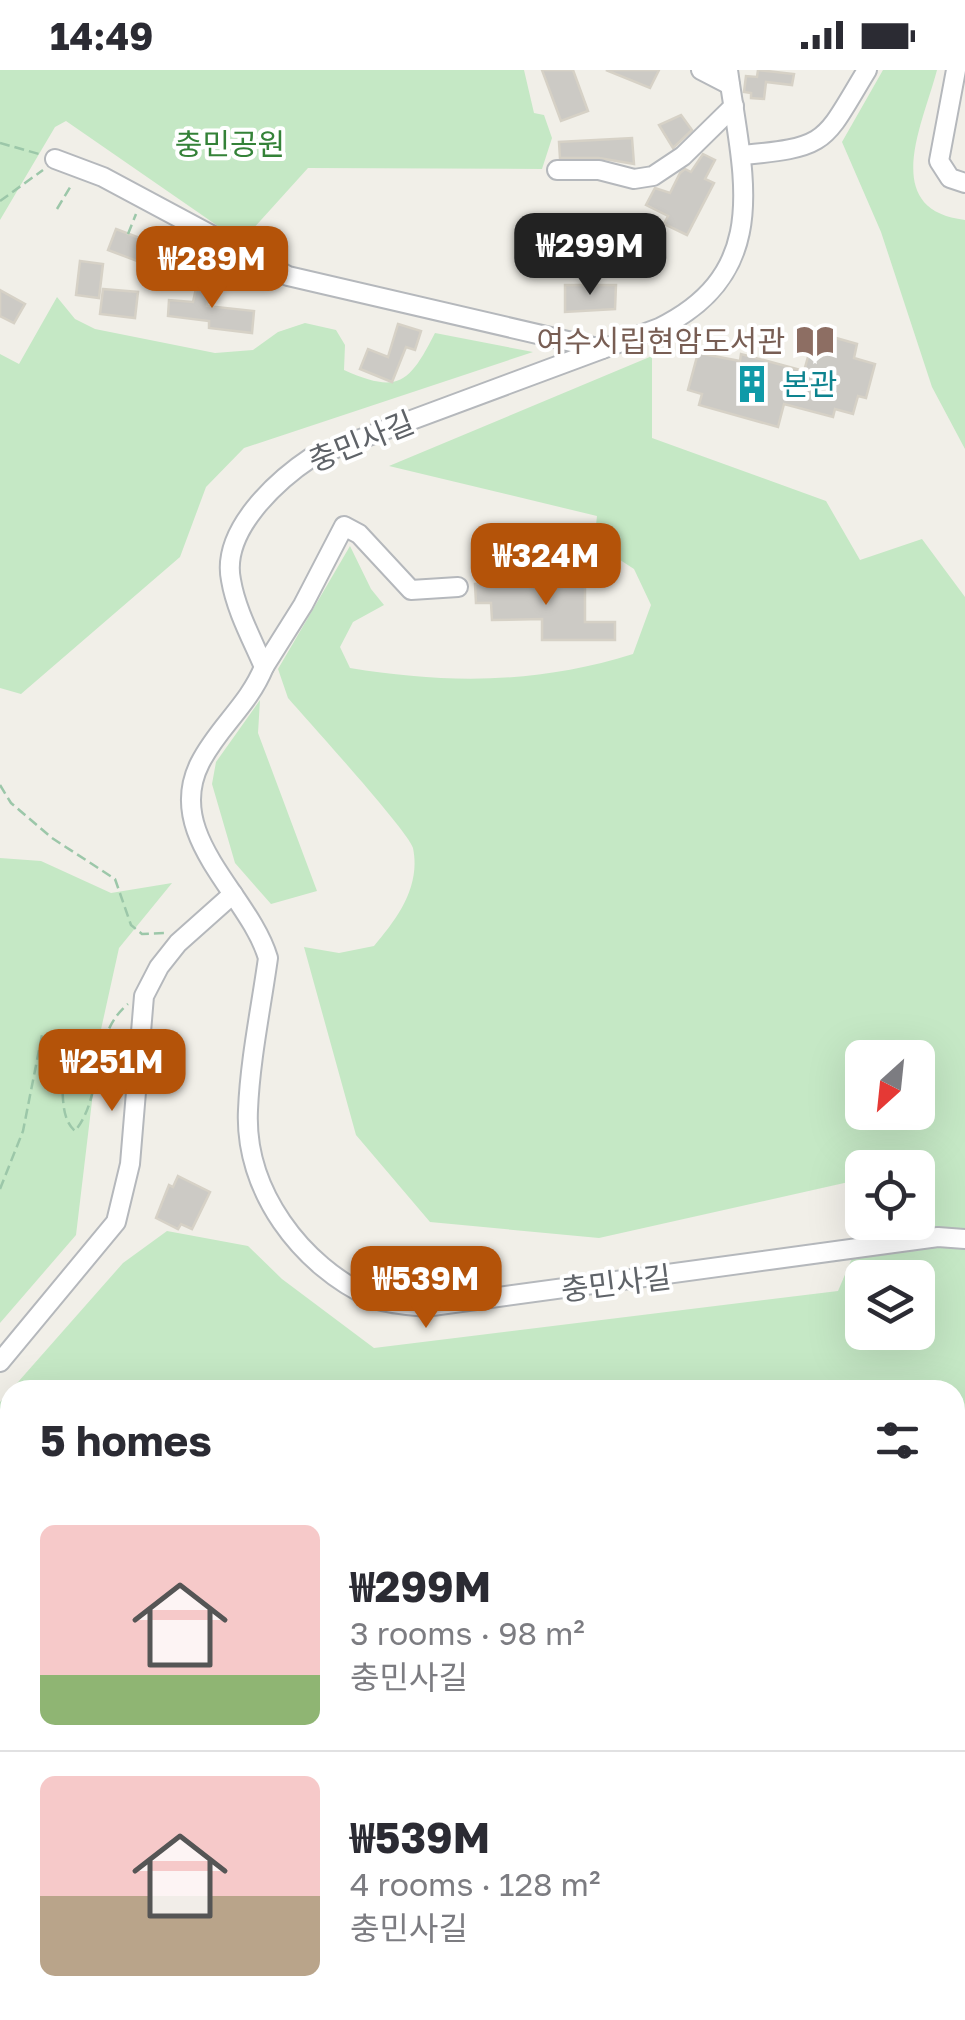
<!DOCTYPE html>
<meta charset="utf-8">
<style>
body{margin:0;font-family:"Golos Text","Noto Sans KR",sans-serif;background:#f7f7f7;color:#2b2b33;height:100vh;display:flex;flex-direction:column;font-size:38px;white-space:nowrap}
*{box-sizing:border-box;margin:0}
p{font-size:32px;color:#7c7c81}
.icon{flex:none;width:55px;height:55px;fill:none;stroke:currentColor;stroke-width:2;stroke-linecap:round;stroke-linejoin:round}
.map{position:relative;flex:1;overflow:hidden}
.panel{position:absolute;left:0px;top:1310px;width:965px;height:640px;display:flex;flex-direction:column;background:#fff;border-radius:30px 30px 0 0;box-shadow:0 10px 40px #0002}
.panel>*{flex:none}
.needle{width:65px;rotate:207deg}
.fabs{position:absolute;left:845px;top:970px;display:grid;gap:20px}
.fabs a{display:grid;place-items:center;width:90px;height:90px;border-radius:15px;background:#fff;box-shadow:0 10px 40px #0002;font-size:50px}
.price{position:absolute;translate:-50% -85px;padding:0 22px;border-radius:20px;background:#b45309;color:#fff;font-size:32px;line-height:65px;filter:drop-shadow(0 2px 5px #0008)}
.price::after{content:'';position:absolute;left:50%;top:60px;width:30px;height:22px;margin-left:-15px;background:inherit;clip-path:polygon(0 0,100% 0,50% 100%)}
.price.on{background:#222;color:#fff}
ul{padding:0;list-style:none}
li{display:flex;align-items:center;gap:30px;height:250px;padding:0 40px}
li+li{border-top:2px solid #e1e1e2}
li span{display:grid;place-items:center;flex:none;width:280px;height:200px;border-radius:15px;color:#555}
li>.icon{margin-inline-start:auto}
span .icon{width:120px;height:120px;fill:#fffc;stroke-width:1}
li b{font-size:42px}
h2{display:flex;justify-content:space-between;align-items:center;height:120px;padding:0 40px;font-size:42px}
.status{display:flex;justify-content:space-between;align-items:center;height:70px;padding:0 50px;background:#fff;direction:ltr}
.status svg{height:28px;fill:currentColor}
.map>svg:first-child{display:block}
</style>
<div class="status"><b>14:49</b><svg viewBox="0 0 49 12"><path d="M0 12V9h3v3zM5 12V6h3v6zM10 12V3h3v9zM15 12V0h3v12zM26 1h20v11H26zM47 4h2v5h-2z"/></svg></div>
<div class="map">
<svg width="965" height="1950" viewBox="0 0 965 1950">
<rect width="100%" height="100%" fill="#f1efe8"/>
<!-- green -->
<g fill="#c5e8c5" fill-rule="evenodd">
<polygon points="0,0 524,0 534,43 544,45 552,68 542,99 308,98 241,172 66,51 55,57 0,150"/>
<path d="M883,0H937C923,54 879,140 965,150V379L932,317L881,162L842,72Z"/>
<path d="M57,227L75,249L95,259L215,283L253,280L278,262L305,253L336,260L345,275L344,300C398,324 409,314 435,263L533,282L244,378L206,417L180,487L21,624L0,618V284L19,294Z"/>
<path d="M652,286V368L826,431L860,490L922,469L965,527V1950H0V1332L10,1321V1940H955V1320H11L123,1193L167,1161L248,1176L282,1209L374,1278L838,1221L867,1153L918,1152V1098H862V1109L599,1168L430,1152L356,1065L304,877L339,883L374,876C397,849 421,817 413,778C409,762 307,650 288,628L278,599L350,476L371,519L384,535L353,552L340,577L350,598C448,614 537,614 633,584L651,535L634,499L594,473L597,446L389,396ZM862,988H918V1042H862ZM862,1208H918V1262H862Z"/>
<polygon points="260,630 258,663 317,821 271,834 235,793 212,714 216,692"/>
<polygon points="0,788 41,791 111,823 172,813 119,878 100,964 76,1165 0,1253"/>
</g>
<!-- building -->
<g fill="#cccac5" stroke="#d6d1c6" stroke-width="2.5">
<polygon points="542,0 573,0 588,41 561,51"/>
<polygon points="606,0 659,0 650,18"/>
<polygon points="758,0 794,4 792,15 766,12 764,29 751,28 751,23 744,22 746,6 757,7"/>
<polygon points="681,45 692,60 673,78 659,55"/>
<polygon points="632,68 634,94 599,88 560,88 559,72"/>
<polygon points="703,84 715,90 705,109 714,113 687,165 664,154 668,146 646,135 655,118 670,123 680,103 685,99 691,102"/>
<polygon points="116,159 145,170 137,191 108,180"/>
<polygon points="80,191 103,194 99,228 76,225"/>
<polygon points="199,205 213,208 207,236 254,241 252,263 209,258 209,251 168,246 169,230 193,232"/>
<polygon points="565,215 616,215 615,239 565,242"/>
<polygon points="103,219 138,222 135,248 100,244"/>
<polygon points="0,220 25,234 14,253 0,246"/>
<polygon points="398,254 421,261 415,280 406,277 392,312 360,299 368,279 388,287"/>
<polygon points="815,262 857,274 854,288 875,294 866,328 858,326 853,344 835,339 833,347 784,334 778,357 699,335 702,324 688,320 698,283 740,291 741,284 804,301"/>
<polygon points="585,511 585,552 615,552 615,570 542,570 542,549 492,550 491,533 476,533 475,514"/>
<polygon points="178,1106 210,1122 192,1159 181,1154 178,1159 156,1148 169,1115 173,1117"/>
</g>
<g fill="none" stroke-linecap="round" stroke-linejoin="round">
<!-- minor casing -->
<g stroke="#b5b8bc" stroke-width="22">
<g id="minor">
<polyline points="701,0 730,15"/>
<path d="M728,0C742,104 775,201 659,258L312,387C276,411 221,461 231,510C236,540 252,569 264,597C248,636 218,657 200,693C163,766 249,824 268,888C261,938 250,990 248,1040C244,1120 301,1196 372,1228C387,1234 408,1235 425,1237L938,1167L965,1169"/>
<polyline points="956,0 939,91 950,108 965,113"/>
<path d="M743,85C830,77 823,72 867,0"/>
<polyline points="55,89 103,107 288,206 602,279"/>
<polyline points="557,100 599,100 634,109 653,106 683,86 734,36"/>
<polyline points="264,597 303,535 344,456 359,464 411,520 458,517"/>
<polyline points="0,1292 116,1152 130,1094 144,926 159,897 178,873 233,824"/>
<polyline points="955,1386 965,1381"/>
<polyline points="906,1940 923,1950"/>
</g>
</g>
<!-- path -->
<g stroke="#9cc7a9" stroke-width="2.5" stroke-dasharray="10 5" stroke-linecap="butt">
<polyline points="0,73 39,84"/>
<polyline points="0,131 43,100"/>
<polyline points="57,139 72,114"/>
<polyline points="128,164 136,144"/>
<polyline points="0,715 11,733 52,768 115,809 131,855 142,864 164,863"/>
<path d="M0,1119L23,1061L42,965C77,986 50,1039 75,1061C105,1024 89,966 128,934"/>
</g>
<!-- minor -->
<use href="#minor" stroke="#fff" stroke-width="18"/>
</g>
<!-- icons -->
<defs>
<g id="library-bare" transform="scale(3)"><path d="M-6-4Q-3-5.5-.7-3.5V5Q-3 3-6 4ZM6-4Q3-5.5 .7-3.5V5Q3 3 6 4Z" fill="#8d6e63" stroke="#fff" stroke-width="2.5" paint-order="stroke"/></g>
<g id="building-bare" transform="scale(3)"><path d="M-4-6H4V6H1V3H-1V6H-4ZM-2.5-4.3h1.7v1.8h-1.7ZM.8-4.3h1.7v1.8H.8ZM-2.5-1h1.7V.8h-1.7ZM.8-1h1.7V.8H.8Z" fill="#0f9aa8" stroke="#fff" stroke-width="2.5" paint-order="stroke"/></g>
</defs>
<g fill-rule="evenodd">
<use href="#library-bare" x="815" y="271"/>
<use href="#building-bare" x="752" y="314"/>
</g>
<g text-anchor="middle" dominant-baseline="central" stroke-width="8" stroke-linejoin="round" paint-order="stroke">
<!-- park labels -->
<g font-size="30" fill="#348238" stroke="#fff">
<text x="230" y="74">충민공원</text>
</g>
<!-- education labels -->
<g font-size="30" fill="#785e54" stroke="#fff" text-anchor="end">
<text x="785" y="271">여수시립현암도서관</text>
</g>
<!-- culture labels -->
<g font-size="30" fill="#0d838f" stroke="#fff" text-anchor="start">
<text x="782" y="314">본관</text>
</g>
<!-- street labels -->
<g font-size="30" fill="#5f6368" stroke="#fff">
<text transform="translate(361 371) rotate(-22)">충민사길</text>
<text transform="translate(616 1213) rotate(-7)">충민사길</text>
</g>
</g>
</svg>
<div class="fabs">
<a><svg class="needle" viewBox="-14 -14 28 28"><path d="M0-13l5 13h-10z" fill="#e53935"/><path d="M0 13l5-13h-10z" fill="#7c7c81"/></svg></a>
<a><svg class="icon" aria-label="locate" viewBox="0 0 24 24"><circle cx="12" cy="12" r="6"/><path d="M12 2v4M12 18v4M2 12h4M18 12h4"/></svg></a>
<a><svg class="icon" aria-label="layers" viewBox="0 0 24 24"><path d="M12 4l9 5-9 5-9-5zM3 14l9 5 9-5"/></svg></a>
</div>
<b class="price on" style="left:590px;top:228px">₩299M</b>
<b class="price" style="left:212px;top:241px">₩289M</b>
<b class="price" style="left:546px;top:538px">₩324M</b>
<b class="price" style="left:112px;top:1044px">₩251M</b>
<b class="price" style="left:426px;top:1261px">₩539M</b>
<section class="panel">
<h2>5 homes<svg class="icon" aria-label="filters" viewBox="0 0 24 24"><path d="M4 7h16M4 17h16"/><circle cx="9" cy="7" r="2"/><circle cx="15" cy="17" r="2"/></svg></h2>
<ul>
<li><span style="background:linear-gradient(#f6c9c9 75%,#8fb573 0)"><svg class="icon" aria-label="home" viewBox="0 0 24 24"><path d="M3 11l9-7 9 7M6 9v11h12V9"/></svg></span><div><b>₩299M</b><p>3 rooms · 98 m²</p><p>충민사길</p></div></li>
<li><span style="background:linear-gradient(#f6c9c9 60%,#b9a48a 0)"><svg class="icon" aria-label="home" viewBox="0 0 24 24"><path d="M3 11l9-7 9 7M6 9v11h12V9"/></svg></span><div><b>₩539M</b><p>4 rooms · 128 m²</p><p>충민사길</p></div></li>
</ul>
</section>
</div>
